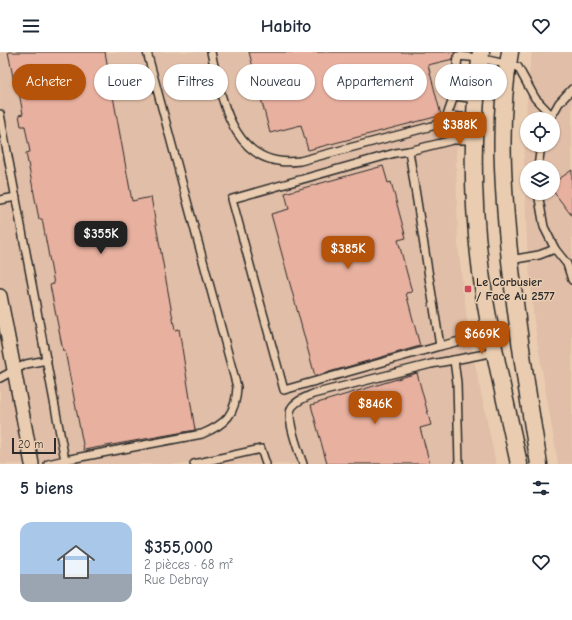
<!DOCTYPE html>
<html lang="fr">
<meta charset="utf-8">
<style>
body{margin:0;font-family:"Comic Neue",sans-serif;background:#f2f2f3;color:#1f2937;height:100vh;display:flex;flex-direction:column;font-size:15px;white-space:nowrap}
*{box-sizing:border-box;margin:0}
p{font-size:13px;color:#747a83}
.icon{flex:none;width:22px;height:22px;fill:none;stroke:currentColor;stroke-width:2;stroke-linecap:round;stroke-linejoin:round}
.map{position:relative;height:412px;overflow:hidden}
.sheet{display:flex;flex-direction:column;background:#fff;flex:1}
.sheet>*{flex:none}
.banner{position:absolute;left:12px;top:12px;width:548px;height:36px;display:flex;gap:8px}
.fabs{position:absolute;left:520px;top:60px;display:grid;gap:8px}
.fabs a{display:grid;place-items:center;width:40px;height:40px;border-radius:50%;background:#fff;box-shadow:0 1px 3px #0004;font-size:20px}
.scale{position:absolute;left:12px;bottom:10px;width:44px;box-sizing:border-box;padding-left:4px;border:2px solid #2b2b2b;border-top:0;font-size:11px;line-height:14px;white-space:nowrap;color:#2b2b2b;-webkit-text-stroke:3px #eacdb1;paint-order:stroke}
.price{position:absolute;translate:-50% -34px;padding:0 9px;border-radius:8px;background:#b45309;color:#fff;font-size:13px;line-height:26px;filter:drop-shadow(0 1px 2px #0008)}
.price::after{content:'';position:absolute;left:50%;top:24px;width:12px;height:9px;margin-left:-6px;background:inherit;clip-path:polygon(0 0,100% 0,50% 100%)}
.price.selected{background:#222;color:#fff}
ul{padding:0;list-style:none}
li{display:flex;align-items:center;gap:12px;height:100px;padding:0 20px}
li span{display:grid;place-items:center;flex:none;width:112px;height:80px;border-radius:12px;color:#555}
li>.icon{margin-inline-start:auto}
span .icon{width:48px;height:48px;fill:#fffc;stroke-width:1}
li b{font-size:17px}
h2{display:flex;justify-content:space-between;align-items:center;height:48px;padding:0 20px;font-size:17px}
.chip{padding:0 14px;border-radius:18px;background:#fff;box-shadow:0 1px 3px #0004;font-size:14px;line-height:36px}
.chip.selected{background:#b45309;color:#fff}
header{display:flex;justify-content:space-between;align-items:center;height:52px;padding:0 20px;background:#fff;font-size:18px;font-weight:800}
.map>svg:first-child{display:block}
</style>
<header><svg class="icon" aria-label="menu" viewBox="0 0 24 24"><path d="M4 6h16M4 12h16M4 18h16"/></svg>Habito<svg class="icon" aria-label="heart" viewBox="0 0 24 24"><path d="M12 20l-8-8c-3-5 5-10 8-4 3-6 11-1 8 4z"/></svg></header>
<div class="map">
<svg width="572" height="412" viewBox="0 0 572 412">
<rect width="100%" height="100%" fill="#eacdb1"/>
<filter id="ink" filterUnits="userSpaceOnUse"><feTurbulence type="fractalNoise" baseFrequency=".025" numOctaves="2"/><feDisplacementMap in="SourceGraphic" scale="8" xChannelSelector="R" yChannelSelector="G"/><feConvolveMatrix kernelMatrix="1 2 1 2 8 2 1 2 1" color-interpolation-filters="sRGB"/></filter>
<g filter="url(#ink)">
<!-- built -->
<g fill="#e1bea7" fill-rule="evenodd">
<polygon points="0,0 464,0 459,44 456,106 458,194 469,283 496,412 0,412"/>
<path d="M532,0H572V412H558L534,270L527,192L524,107L528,28ZM527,67H553V93H527ZM527,115H553V141H527Z"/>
</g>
<!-- building -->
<g fill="#e8b09f" stroke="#2b2b2b">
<polygon points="8,0 105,0 132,149 151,145 175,278 179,277 195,378 84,398 65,299 63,299 50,233 54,232 42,167 39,167 26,101 30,100 25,74 21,74 19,63 23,62 18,35 15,35"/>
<polygon points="249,0 455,0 453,7 428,13 441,63 439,64 308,98 301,73 270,81"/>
<polygon points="383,114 388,131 391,130 406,186 398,188 412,240 406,241 420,294 315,324 271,162 289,157 285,141"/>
<polygon points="572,118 572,164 553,139 553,131"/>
<polygon points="417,321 431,373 420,376 430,412 327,412 311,353"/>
</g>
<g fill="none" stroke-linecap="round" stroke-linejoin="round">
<!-- service casing -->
<g stroke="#2b2b2b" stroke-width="10">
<g id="service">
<path d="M211,0C222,49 233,118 300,109L436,73L447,64L454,44"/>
<polyline points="477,47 454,44 458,4 480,6 518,15 535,46 551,63"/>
<polyline points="0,62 65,408 48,412"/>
<polyline points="447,64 475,66"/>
<polyline points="550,67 559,51 572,37"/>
<polyline points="474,88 453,88 409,99 440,294 491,281"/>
<polyline points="409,99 395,101 232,147 284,338 440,294"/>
<polyline points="538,115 541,93"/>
<polyline points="538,141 544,175 555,197"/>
<polyline points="0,148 16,145"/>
<polyline points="510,208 539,203 555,197 567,212 572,228"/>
<polyline points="0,326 26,312 47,308"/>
<path d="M65,408L202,382C226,372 236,362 237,335L147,0"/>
<polyline points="194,412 261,397 266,412"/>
<path d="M303,412C299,400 285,365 292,355C297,348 306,345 313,342L431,312L454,308"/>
<polyline points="459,412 457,331 454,308 495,300"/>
</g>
</g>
<!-- minor casing -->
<g stroke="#2b2b2b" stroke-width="16">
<polyline id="minor" points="0,244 32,412"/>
</g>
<!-- tertiary casing -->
<g stroke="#2b2b2b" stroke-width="19">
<g id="tertiary">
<path d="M481,0C470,80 472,162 484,242C493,299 507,355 519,412"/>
<path d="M510,0C499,60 502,118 507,178C514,257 526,334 539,412"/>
</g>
</g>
<!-- service -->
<use href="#service" stroke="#eacdb1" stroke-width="7"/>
<!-- minor -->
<use href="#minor" stroke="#eacdb1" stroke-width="13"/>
<!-- tertiary -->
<use href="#tertiary" stroke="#eacdb1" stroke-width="16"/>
</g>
</g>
<!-- markers -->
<rect fill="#d1495b" stroke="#eacdb1" stroke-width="1.5" x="464" y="233" width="8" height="8" rx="2"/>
<g text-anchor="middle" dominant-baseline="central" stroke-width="3" stroke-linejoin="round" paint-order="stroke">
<!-- poi labels -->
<g font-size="12" font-weight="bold" fill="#2b2b2b" stroke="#eacdb1" text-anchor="start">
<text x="476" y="230">Le Corbusier<tspan x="476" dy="14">/ Face Au 2577</tspan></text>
</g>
</g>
</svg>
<div class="fabs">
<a><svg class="icon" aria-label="locate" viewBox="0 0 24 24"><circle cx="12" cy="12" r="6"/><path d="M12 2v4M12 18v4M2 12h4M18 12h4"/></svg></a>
<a><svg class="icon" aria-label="layers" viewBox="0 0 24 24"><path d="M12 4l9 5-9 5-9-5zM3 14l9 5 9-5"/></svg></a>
</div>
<div class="scale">20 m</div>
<b class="price" style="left:460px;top:94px">$388K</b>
<b class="price selected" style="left:101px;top:203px">$355K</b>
<b class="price" style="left:348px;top:218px">$385K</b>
<b class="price" style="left:482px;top:303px">$669K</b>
<b class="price" style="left:375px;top:373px">$846K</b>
<div class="banner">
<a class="chip selected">Acheter</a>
<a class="chip">Louer</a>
<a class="chip">Filtres</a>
<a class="chip">Nouveau</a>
<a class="chip">Appartement</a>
<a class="chip">Maison</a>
</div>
</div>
<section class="sheet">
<h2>5 biens<svg class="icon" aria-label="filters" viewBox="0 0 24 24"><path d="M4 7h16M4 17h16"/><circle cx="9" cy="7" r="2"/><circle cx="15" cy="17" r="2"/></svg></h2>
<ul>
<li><span style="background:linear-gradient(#a9c7e8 65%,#9aa5b1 0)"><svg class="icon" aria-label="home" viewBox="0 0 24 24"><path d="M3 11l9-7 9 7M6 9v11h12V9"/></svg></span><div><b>$355,000</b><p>2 pièces · 68 m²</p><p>Rue Debray</p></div><svg class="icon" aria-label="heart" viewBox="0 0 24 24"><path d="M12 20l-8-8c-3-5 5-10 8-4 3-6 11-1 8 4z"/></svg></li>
</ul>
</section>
